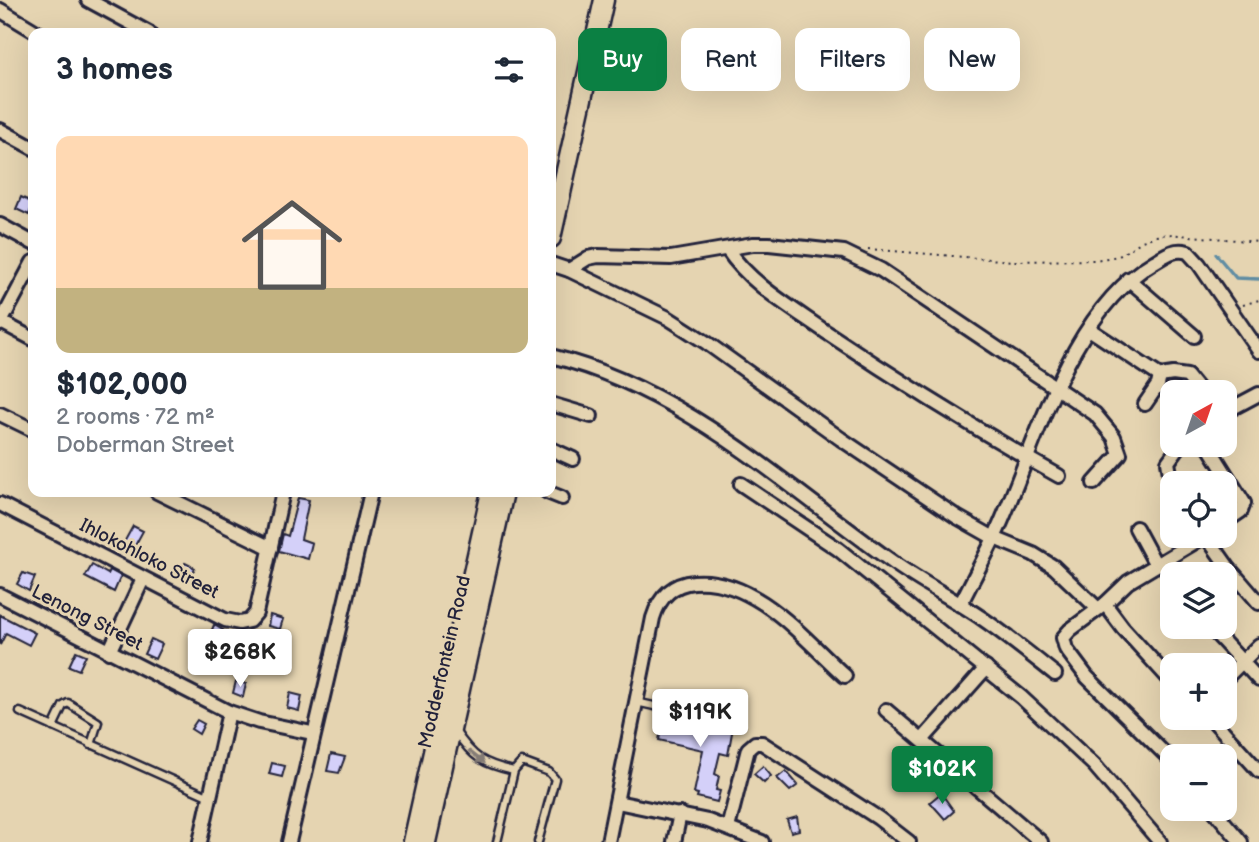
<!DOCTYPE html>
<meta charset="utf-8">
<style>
body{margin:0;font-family:"Balsamiq Sans",sans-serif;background:#f6f6f7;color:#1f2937;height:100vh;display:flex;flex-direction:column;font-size:26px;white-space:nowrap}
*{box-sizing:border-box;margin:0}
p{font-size:23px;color:#747a83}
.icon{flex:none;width:38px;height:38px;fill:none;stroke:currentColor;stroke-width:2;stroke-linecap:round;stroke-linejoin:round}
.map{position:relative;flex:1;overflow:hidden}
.side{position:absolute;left:28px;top:28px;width:528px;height:469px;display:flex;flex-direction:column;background:#fff;border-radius:14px;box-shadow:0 7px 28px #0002}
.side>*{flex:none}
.top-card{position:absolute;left:578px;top:28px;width:576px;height:63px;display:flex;gap:14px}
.needle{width:46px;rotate:40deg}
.tools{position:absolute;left:1160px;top:380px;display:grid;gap:14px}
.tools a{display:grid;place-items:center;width:77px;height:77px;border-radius:14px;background:#fff;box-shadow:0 7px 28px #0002;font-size:35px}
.price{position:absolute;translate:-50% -60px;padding:0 16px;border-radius:7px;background:#fff;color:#222;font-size:23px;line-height:46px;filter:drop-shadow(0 2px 4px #0008)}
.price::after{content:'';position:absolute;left:50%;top:42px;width:21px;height:16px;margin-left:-10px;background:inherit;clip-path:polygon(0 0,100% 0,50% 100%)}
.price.current{background:#0b8043;color:#fff}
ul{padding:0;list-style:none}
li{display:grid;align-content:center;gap:14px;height:371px;padding:0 28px}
li span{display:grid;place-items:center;height:217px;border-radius:14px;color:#555}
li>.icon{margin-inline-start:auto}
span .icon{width:126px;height:126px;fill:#fffc;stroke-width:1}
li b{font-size:30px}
h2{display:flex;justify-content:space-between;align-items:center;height:84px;padding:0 28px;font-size:30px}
.tag{padding:0 24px;border-radius:14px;background:#fff;box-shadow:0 7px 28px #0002;font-size:24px;line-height:63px}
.tag.current{background:#0b8043;color:#fff}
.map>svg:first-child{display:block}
</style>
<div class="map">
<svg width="1259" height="842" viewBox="0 0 1259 842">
<rect width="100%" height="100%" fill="#e5d4b1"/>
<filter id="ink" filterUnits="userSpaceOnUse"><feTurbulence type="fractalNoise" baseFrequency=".0143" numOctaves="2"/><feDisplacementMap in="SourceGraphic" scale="14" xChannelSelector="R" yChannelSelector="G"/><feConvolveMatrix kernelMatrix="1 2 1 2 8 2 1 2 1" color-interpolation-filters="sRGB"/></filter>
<g filter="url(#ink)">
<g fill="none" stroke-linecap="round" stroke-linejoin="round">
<!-- stream -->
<polyline stroke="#608da3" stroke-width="3.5" points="1216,254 1236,278 1259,279"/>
</g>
<!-- building -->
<g fill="#d4d0f9" stroke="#22223b" stroke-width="2">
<polygon points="21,197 33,203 29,215 16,209"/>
<polygon points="298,498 309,500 301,539 312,543 308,559 279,551 283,534 288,536"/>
<polygon points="133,526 143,531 132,551 122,546"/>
<polygon points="185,563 195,568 188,581 178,576"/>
<polygon points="92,565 108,574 110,570 121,576 114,592 85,577"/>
<polygon points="23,573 35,577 29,591 17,584"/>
<polygon points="0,615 35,633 29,645 6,633 0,645"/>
<polygon points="270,615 283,619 280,629 268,626"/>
<polygon points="214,625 226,632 220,644 208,639"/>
<polygon points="151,639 162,644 155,659 144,654"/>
<polygon points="76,651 86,655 79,670 69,666"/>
<polygon points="236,681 246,684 243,697 233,693"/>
<polygon points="290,693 302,696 299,711 287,708"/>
<polygon points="664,714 729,729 733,727 728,755 720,753 715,774 719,776 716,790 720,791 717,802 697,797 698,794 694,793 703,750 659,740"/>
<polygon points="197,720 204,724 199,734 191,729"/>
<polygon points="331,754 345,757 339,773 327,771"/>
<polygon points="272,763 285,766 282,777 269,774"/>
<polygon points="763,766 771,776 764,783 754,774"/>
<polygon points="786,771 798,785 790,791 777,778"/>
<polygon points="941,793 954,811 945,819 930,802"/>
<polygon points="797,817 799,830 791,832 787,820"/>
</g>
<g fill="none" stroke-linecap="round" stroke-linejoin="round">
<!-- service casing -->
<g stroke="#22223b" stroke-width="11">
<g id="service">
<polyline points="636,702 730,723"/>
<polyline points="20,712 210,797"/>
<polyline points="53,727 63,706 68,703 98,722 91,745"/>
<path d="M455,731C473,758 483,764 514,771"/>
<polyline points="497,842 514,771 522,762 549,772 555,779 538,842"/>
</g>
</g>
<!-- minor casing -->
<g stroke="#22223b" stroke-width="18">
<g id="minor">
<polyline points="88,0 149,33"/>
<polyline points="0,10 38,33"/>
<polyline points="0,130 33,148"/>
<polyline points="0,225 33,243"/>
<path d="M727,249C750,284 792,308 826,332C902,383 979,431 1059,476"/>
<polyline points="551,264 569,270 668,318 707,343 841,439 957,517 994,538 1033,554 1054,567 1097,608"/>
<polyline points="569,270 588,258 598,256 671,258 753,244 769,244 844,252 881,270 1095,414 1114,437 1120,454 1094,483"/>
<polyline points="1128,279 1194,336"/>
<polyline points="1,322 33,339"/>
<polyline points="0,324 33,262"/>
<polyline points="1089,329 1160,376 1173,374 1187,376 1200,392"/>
<path d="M551,356C685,389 784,485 894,563C922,583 954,599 983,619C1008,636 1031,655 1055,674"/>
<polyline points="551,404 591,416"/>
<polyline points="1145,404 1158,385 1160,376"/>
<polyline points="1225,412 1259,394"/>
<polyline points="0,414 33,430"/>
<polyline points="1207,444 1244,503 1241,511 1225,522"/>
<polyline points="551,449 573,459"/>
<polyline points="741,484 838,549 1021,697 1094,765 1160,842"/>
<polyline points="1172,486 1168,462 1181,444"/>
<polyline points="157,492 271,548"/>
<polyline points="547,492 562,498"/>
<polyline points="0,504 225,620 240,623 249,621 256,613 283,492"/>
<polyline points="1136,528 1156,565"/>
<polyline points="1206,536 1228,567 1259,603"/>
<polyline points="1162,561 1172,579"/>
<polyline points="0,595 229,712 259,722 312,733"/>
<polyline points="1105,604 1123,628 1172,682"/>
<path d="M960,605C971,583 983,561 994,538C1035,451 1066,314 1154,262C1166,255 1174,248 1188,252L1199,264L1259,351"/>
<polyline points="1209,626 1259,680"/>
<polyline points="109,652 143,579"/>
<polyline points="1225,679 1259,645"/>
<polyline points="886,710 1041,842"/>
<polyline points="1211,718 1259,771"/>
<polyline points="923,739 986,668"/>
<polyline points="1172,761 1087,677 1066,649 1063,638 1070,630 1105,604 1128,582 1205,536"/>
<polyline points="617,802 708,821 762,842"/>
<polyline points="1212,808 1241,842"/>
<polyline points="728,828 748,749 755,743 762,743 878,818 909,842"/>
<polyline points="200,842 229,712"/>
<polyline points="289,842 371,492"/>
<path d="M608,842L653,618C659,598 671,584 694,582C755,577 804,639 845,676"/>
<polyline points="674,842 680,814"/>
</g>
</g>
<!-- secondary casing -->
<g stroke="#22223b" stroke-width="23">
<g id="secondary">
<polyline points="551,238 604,0"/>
<polyline points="413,842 491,492"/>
<polyline points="426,842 504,492"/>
</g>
</g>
<!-- path -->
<g stroke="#22223b" stroke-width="2" stroke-dasharray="2 5" stroke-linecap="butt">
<polyline points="868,249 1013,261 1095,260 1119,256 1142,241 1156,236 1168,234 1259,242"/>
<polyline points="1243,305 1259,300"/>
</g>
<!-- service -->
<use href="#service" stroke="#e5d4b1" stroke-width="6"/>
<!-- minor -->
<use href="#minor" stroke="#e5d4b1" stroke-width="12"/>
<!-- secondary -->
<use href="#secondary" stroke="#e5d4b1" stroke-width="18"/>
</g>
<!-- one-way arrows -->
<defs><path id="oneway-solid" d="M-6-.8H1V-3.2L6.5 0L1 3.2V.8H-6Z" transform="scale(1.75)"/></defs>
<use fill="#847b76" href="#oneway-solid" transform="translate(477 757) rotate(38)"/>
</g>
<g text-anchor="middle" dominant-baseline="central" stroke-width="6" stroke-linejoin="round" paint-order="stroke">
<!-- street labels -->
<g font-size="19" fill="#22223b" stroke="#e5d4b1">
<text transform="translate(149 559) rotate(27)">Ihlokohloko Street</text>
<text transform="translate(87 618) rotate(27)">Lenong Street</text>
<text transform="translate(445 662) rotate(-77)">Modderfontein Road</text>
</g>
</g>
</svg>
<div class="tools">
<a><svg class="needle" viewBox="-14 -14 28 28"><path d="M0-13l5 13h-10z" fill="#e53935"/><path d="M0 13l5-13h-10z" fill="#747a83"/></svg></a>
<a><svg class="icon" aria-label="locate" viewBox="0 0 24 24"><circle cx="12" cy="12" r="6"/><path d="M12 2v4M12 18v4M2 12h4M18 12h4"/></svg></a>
<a><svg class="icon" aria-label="layers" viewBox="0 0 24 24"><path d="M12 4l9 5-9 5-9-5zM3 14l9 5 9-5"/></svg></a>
<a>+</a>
<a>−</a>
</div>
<b class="price" style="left:240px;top:689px">$268K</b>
<b class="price" style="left:700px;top:749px">$119K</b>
<b class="price current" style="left:942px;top:806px">$102K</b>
<div class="top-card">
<a class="tag current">Buy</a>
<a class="tag">Rent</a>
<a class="tag">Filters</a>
<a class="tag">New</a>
</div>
<section class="side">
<h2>3 homes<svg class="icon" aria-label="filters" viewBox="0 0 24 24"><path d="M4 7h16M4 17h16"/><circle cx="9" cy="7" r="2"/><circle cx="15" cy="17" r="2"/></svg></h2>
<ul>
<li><span style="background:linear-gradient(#ffd9b3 70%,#c2b280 0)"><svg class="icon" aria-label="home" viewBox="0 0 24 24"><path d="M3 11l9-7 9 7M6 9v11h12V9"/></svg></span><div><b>$102,000</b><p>2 rooms · 72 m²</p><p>Doberman Street</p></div></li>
</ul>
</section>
</div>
